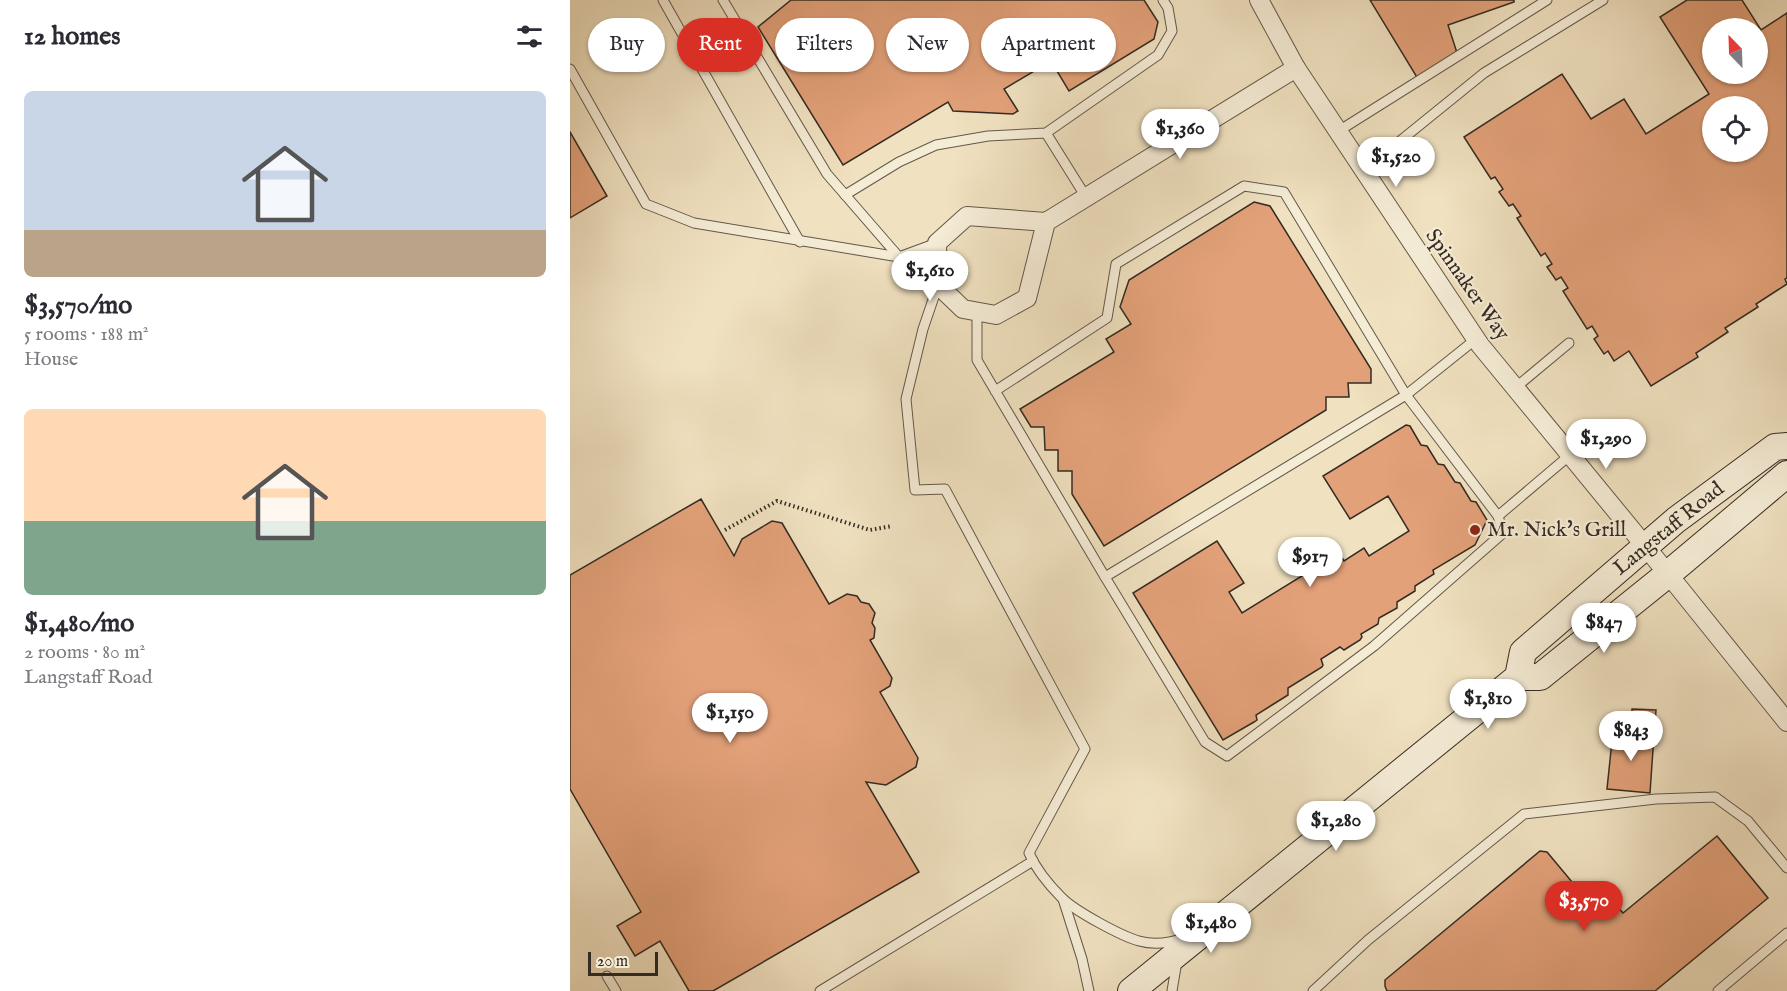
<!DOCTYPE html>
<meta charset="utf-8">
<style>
body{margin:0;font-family:"IM FELL English",serif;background:#f2f2f3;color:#2b2b33;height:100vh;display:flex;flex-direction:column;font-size:22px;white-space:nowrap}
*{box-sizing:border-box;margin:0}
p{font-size:20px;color:#7c7c81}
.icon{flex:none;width:33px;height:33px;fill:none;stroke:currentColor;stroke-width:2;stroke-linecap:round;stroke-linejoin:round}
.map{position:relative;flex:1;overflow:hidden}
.sheet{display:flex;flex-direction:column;background:#fff;width:570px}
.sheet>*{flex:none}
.banner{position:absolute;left:18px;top:18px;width:570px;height:54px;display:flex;gap:12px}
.needle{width:39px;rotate:337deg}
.tools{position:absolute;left:1132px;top:18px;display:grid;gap:12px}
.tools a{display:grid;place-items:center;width:66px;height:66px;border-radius:50%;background:#fff;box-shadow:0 2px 4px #0004;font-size:30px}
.scale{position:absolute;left:18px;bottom:15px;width:70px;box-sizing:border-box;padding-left:6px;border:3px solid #342b23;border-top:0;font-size:16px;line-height:21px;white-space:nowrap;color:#342b23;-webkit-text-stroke:4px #f5ecd6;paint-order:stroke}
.price{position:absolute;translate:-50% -51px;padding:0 14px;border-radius:21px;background:#fff;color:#222;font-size:20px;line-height:39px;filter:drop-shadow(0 2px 3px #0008)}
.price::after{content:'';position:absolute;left:50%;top:36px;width:18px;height:14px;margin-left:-9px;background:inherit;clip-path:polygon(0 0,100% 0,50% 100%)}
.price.on{background:#d93025;color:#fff}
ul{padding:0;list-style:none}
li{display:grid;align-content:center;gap:12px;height:318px;padding:0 24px}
li span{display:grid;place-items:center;height:186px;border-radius:9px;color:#555}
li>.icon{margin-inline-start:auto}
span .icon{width:108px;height:108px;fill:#fffc;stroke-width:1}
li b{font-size:26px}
h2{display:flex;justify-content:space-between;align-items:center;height:72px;padding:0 24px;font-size:26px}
.tag{padding:0 21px;border-radius:27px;background:#fff;box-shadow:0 2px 4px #0004;font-size:21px;line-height:54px}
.tag.on{background:#d93025;color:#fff}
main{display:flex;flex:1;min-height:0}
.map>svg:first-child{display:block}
</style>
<main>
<section class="sheet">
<h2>12 homes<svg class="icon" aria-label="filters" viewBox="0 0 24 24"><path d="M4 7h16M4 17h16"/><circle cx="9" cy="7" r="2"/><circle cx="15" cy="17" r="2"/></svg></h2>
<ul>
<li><span style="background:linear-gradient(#c9d6e8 75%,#b9a48a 0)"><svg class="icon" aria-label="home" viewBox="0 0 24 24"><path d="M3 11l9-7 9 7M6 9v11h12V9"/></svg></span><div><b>$3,570/mo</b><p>5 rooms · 188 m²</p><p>House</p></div></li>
<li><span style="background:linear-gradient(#ffd9b3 60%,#7fa58c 0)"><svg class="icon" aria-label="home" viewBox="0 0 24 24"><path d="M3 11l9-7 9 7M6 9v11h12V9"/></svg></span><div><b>$1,480/mo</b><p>2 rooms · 80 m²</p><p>Langstaff Road</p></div></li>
</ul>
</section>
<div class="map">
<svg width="1217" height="991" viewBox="0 0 1217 991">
<rect width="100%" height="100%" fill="#f0e1c0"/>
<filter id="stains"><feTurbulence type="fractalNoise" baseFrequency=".00333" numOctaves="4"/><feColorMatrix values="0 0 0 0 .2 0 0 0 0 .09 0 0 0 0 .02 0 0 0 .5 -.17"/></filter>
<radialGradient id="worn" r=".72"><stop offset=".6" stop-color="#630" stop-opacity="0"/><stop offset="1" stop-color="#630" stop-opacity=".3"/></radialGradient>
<!-- building -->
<g fill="#e3a179" stroke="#342b23" stroke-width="1.5" fill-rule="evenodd">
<polygon points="221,0 574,0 588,22 584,39 499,91 481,61 434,89 448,111 443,114 383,111 378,102 273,165 188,27"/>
<polygon points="800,0 944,0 944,2 878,25 888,56 848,79"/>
<path d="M1117,0H1172L1191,30L1217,13V278L1215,279L1217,284L1186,304L1188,307L1155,328L1158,332L1126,353L1128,357L1081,386L1059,351L1044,361L1038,351L1034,354L1024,339L1028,336L1022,326L1017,329L993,291L998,288L991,277L986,280L977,267L982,264L975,253L971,256L947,218L951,216L943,204L939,206L929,192L933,189L925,177L921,179L894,137L992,74L1021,119L1054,99L1076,134L1139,94L1090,17ZM1143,28H1188V74H1143ZM1143,106H1188V152H1143Z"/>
<polygon points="0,132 37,196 0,218"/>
<polygon points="684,202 700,206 801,369 801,383 778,383 779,397 756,397 756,410 534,546 502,494 502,471 488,471 488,450 475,450 474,427 461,427 450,409 544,352 536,339 561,324 550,307 559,280"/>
<polygon points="836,425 840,426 851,445 857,446 868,464 874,465 885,482 890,483 901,501 906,502 917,520 905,545 863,570 864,574 845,586 845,591 827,602 827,608 809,618 808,624 791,634 792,637 790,640 774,650 770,647 751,659 753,665 752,667 718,688 718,695 686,715 687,720 684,722 653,740 563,593 647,541 674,583 659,592 672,613 769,553 774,561 794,548 799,556 839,531 818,496 780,519 753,476"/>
<polygon points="131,499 164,556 172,539 202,521 212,523 259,604 277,594 287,596 291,602 299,604 305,613 302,623 305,628 304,638 300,640 322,678 320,686 310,692 348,758 346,767 316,785 296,782 349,872 143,991 119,991 90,941 65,956 47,926 71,912 0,789 0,575"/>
<polygon points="1062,709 1086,710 1084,735 1061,734"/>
<polygon points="1043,731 1084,735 1080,793 1037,789"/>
<polygon points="1147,836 1198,898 1085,991 817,991 815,986 815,980 970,851 977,852 1027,912 1038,903 1045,904 1053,913"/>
</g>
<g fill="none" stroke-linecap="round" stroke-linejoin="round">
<!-- lane casing -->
<g stroke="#63584a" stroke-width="11">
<g id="lane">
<polyline points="93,0 230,242"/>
<polyline points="153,0 257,174 329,257"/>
<polyline points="0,69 76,204 124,223 329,257 367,243"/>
<polyline points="767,132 977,0"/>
<polyline points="476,133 516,197"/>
<polyline points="793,171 914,73 1033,0"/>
<polyline points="275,195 329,162 366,145 418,136 476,133 588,55 602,31 598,8 593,0"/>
<path d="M368,285L353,329L336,399L345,490L375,489L515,749L459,853C466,869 480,886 492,898C505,911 551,936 569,941C583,945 600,943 614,938"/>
<polyline points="407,311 407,360 535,577 836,395 714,192 674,186 546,264 537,318 425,391"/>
<polyline points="906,339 836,395 928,516 1000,455"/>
<polyline points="945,388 999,343"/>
<polyline points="535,577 635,742 657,756 804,646 933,533 928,516"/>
<polyline points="493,899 512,959 519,991"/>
<polyline points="37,976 46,991"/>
<polyline points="250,991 463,861"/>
<polyline points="602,991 607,961"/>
<polyline points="743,991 798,940 954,814 1086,799 1145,797 1178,821 1217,868"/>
<polyline points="1148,991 1217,933"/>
</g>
</g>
<!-- street casing -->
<g stroke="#63584a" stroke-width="20">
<g id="street">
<polyline points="689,0 726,68 910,345 1098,574 1217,722"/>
<polyline points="476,222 457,298 426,315 393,309 368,285 367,243 397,216 476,222 726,68"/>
</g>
</g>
<!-- secondary casing -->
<g stroke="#342b23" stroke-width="28">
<g id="secondary">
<polyline points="948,677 953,652 1106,520 1205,447 1217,446"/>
<polyline points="561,991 948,677 970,677 1098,574 1217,474"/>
</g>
</g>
<!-- path -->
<polyline stroke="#342b23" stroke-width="4" stroke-dasharray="1.5 3" stroke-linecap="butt" points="155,530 207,501 300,530 322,526"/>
<!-- lane -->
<use href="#lane" stroke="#f5ecd6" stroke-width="9"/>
<!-- street -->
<use href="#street" stroke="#f5ecd6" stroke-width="18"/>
<!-- secondary -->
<use href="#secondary" stroke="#f5ecd6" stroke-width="26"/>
</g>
<!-- markers -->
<circle fill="#8f2418" stroke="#f5ecd6" stroke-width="2" cx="905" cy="530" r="6"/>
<g text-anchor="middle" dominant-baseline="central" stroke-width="4.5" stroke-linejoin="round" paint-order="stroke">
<!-- street labels -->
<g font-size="21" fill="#342b23" stroke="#f5ecd6">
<text transform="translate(897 285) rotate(55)">Spinnaker Way</text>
<text transform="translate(1099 529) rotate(-39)">Langstaff Road</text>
</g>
<!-- poi labels -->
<g font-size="21" fill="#342b23" stroke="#f5ecd6" text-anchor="start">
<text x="917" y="530">Mr. Nick's Grill</text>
</g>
</g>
<rect width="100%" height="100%" filter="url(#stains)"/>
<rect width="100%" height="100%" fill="url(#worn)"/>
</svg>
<div class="tools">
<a><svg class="needle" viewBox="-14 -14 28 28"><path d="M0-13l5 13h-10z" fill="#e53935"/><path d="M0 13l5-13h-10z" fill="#7c7c81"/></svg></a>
<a><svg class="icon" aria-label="locate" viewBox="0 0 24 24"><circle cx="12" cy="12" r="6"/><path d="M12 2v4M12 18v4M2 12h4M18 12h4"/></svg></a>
</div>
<div class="scale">20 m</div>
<b class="price" style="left:610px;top:160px">$1,360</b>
<b class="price" style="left:826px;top:188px">$1,520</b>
<b class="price" style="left:360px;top:302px">$1,610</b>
<b class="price" style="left:1036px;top:470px">$1,290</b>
<b class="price" style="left:740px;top:588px">$917</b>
<b class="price" style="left:1034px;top:654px">$847</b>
<b class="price" style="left:918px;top:730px">$1,810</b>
<b class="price" style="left:160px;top:744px">$1,150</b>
<b class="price" style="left:1061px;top:762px">$843</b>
<b class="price" style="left:766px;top:852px">$1,280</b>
<b class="price on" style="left:1014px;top:932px">$3,570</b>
<b class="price" style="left:641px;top:954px">$1,480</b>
<div class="banner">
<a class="tag">Buy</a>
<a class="tag on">Rent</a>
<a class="tag">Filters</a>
<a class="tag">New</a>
<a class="tag">Apartment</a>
</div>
</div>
</main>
